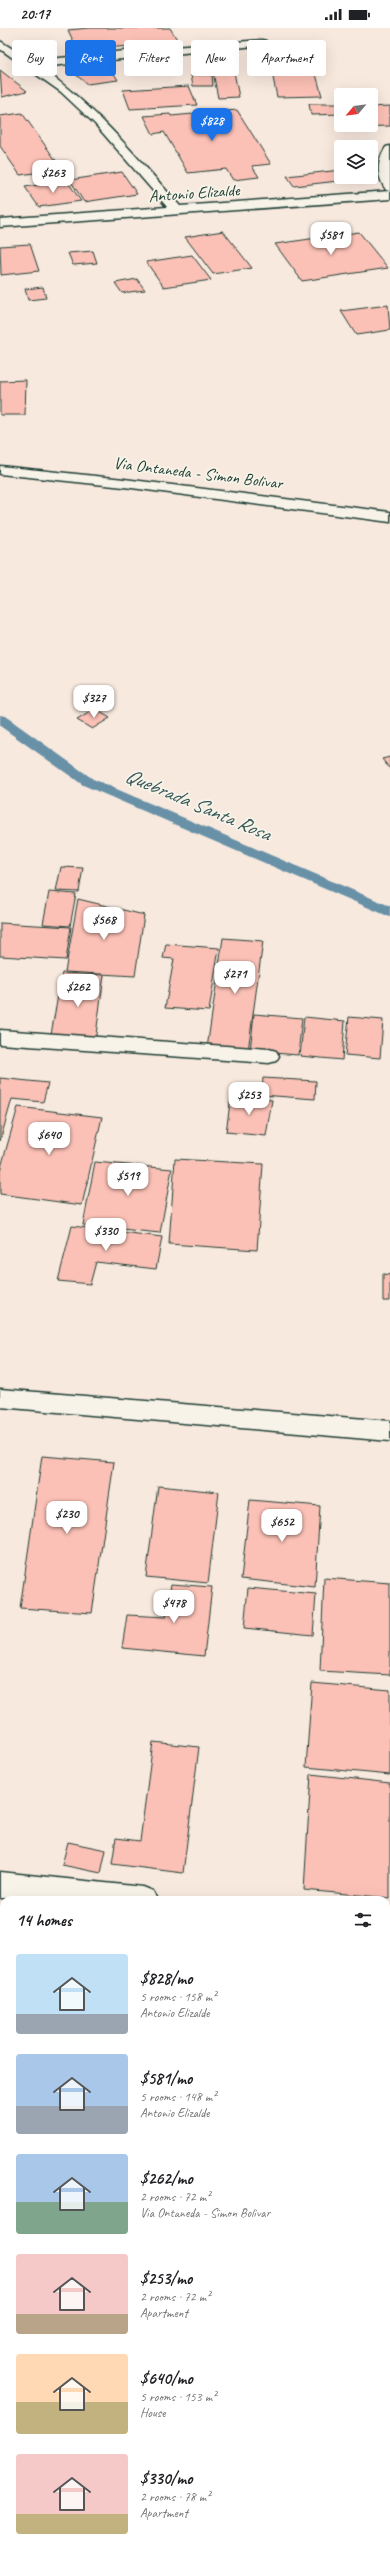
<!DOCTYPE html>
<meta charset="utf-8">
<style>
body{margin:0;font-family:Caveat,sans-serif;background:#f2f2f2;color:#202124;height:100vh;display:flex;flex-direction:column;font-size:15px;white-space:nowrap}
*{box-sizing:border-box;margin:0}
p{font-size:13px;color:#757577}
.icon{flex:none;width:22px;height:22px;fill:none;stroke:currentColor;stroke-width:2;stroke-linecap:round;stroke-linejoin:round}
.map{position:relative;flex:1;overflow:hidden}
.details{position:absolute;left:0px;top:1868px;width:390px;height:656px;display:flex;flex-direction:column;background:#fff;border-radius:12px 12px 0 0;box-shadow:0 4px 16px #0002}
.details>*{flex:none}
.top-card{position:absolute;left:12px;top:12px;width:366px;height:36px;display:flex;gap:8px}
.needle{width:26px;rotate:241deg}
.buttons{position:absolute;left:334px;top:60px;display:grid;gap:8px}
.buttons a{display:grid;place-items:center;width:44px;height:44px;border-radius:4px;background:#fff;box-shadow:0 4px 16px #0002;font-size:20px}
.price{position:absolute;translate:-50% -34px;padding:0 9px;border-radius:8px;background:#fff;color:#222;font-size:13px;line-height:26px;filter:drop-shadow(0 1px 2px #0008)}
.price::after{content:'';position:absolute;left:50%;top:24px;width:12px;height:9px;margin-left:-6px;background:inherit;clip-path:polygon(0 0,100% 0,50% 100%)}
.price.active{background:#1a73e8;color:#fff}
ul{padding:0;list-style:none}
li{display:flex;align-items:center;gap:12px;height:100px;padding:0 16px}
li span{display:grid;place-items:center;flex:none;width:112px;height:80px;border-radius:4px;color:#555}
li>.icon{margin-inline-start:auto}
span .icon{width:48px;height:48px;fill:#fffc;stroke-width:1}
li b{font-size:17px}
h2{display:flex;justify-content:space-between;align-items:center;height:48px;padding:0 16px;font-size:17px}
.pill{padding:0 14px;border-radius:4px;background:#fff;box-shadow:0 4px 16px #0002;font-size:14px;line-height:36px}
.pill.active{background:#1a73e8;color:#fff}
.status{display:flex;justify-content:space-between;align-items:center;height:28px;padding:0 20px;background:#fff;direction:ltr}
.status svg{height:11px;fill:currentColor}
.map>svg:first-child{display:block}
</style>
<div class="status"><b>20:17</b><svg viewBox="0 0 49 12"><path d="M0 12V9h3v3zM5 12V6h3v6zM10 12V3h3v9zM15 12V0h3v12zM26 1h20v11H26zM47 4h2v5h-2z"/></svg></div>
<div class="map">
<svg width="390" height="2524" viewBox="0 0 390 2524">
<rect width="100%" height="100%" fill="#f8e9de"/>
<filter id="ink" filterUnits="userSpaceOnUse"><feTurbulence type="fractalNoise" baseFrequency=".025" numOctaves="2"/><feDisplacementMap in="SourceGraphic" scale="8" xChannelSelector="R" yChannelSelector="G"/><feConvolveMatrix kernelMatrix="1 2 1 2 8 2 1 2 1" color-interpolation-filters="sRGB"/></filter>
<g filter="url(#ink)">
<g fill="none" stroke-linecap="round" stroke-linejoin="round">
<!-- stream -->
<polygon fill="#6791a7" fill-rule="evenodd" points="0,687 5,688 93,751 390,878 390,889 83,757 0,698"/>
</g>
<!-- building -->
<g fill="#fcc1b6" stroke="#1f3d34">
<polygon points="89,0 170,0 178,13 78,23 68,2"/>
<polygon points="153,29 166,29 166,35 154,35"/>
<polygon points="108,36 118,52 87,56 68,40"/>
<polygon points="314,39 322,68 277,69 271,40"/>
<polygon points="0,42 27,63 2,69"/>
<polygon points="213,44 234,44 239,69 218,70"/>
<polygon points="191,47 212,47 213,58 193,58"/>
<polygon points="189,58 197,77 130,81 123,62"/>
<polygon points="309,76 340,76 341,86 311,87"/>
<polygon points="390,78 390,98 353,99 352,97 371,97 371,79"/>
<polygon points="237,82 271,136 252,138 259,149 233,152 226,141 188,145 164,104 153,106 144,88 170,86 171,88"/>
<polygon points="22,85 62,141 20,147 0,118 0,88"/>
<polygon points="341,142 341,149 365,150 294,158 287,148"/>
<polygon points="122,144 137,166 84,174 70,152"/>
<polygon points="67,153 81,173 39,179 25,159"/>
<polygon points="223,203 252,240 213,246 185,209"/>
<polygon points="359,204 388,240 302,253 275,216"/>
<polygon points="30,216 39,243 1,247 0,218"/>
<polygon points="93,223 97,235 73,237 68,225"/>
<polygon points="192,227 211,252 164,259 146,234"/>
<polygon points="137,251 145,262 122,265 115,255"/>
<polygon points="43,259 46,270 28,272 25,261"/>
<polygon points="388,277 390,302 356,307 341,283"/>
<polygon points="26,352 25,387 0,387 0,353"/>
<polygon points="95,681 110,690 92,701 77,692"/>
<polygon points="390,729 390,741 382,731"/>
<polygon points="61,839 83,840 79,864 56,863"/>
<polygon points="49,864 76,866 70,898 43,896"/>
<polygon points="78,871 144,887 135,948 65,944"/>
<polygon points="0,895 71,899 66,932 0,928"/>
<polygon points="223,910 263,913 248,1023 207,1020"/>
<polygon points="166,916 219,920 209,983 165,980 174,931 163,930"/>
<polygon points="62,945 104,947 95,1014 50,1012"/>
<polygon points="254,986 302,990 298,1027 250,1023"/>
<polygon points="304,989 345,993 342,1032 300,1028"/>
<polygon points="349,989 383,992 380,1030 345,1027"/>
<polygon points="0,1050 48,1055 43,1074 12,1071 0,1113"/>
<polygon points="263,1050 316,1053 315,1071 262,1067"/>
<polygon points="231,1068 272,1072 266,1108 226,1104"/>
<polygon points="18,1079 102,1089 82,1177 0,1166 0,1143"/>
<polygon points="175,1131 263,1136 257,1222 169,1216"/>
<polygon points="95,1134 172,1141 160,1205 83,1197"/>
<polygon points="72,1198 162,1209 156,1241 96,1234 90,1256 58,1253"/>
<polygon points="383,1246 390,1247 390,1273 383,1273"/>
<polygon points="42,1428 114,1434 92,1585 20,1580"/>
<polygon points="158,1458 219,1464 208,1555 146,1549"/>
<polygon points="250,1472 320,1478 315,1559 241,1551"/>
<polygon points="324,1550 390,1555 390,1647 320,1643"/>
<polygon points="171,1556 212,1559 204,1628 122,1620 127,1587 166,1589"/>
<polygon points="248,1560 316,1566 313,1607 244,1600"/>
<polygon points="312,1655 390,1662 390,1747 306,1739"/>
<polygon points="153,1714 199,1719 183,1845 112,1836 116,1810 140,1813"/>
<polygon points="311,1746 390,1755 390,1870 304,1862"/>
<polygon points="68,1814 106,1822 101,1845 62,1837"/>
<rect x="0" y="1941" width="4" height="291"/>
<polygon points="0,2319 4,2319 4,2390 0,2389"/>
<polygon points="209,2520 284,2520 284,2524 208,2524"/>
</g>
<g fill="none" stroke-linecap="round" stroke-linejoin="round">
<!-- street casing -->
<g stroke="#1f3d34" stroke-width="3">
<g id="street">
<path d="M262,12L266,13V17L40,39C96,79 135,127 180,178L390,163V171L0,199V191L167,179L95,96L61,64L0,21V13L32,33L124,23Z"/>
<path d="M390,118V163L386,162C376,148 377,132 386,119Z"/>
<polygon points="0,1002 269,1021 276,1023 279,1028 276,1033 269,1035 0,1016"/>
<polygon points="0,1361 390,1393 390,1413 0,1379"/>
<polygon points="0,1844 143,1859 153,1863 157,1872 0,1870"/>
<polygon points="386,1883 390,1884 390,1912 386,1911"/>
</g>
</g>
<!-- secondary casing -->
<g stroke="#1f3d34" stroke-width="3">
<polygon id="secondary" points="0,438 124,451 390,484 390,494 124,459 0,446"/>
</g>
<!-- street -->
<use href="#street" fill="#f7f3e8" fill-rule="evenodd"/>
<!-- secondary -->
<use href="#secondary" fill="#f7f3e8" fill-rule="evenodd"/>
</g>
</g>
<g text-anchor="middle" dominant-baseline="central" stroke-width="3.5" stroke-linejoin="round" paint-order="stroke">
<!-- far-street labels -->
<g font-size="17" fill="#1f3d34" stroke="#f7f3e8">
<text transform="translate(194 165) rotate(-4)">Antonio Elizalde</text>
<text transform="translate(198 445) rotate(7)">Via Ontaneda - Simon Bolivar</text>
</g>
<!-- water labels -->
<g font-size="21" font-style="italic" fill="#37595a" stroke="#f7f3e8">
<text transform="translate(198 776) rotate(23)">Quebrada Santa Rosa</text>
</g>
</g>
</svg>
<div class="buttons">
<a><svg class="needle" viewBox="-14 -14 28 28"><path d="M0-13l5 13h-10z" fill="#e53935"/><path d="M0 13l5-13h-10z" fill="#757577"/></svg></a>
<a><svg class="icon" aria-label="layers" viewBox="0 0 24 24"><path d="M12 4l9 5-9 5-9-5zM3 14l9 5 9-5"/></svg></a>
</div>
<b class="price active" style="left:212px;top:114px">$828</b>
<b class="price" style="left:53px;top:166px">$263</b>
<b class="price" style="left:331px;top:228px">$581</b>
<b class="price" style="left:94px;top:691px">$327</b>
<b class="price" style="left:104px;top:913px">$568</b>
<b class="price" style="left:235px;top:967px">$271</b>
<b class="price" style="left:78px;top:980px">$262</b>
<b class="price" style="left:249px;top:1088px">$253</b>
<b class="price" style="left:49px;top:1128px">$640</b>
<b class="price" style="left:128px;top:1169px">$519</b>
<b class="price" style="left:106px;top:1224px">$330</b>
<b class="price" style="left:67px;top:1507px">$230</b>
<b class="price" style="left:282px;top:1515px">$652</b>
<b class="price" style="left:174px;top:1596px">$478</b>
<div class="top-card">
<a class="pill">Buy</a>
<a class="pill active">Rent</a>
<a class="pill">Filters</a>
<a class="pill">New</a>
<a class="pill">Apartment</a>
</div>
<section class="details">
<h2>14 homes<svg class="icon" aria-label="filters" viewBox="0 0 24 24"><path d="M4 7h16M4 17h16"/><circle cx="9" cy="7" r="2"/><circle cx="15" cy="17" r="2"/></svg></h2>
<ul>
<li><span style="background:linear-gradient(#bfe0f5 75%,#9aa5b1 0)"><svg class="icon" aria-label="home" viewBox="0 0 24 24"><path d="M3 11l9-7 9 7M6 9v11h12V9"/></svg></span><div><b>$828/mo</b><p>5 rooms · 158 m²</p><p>Antonio Elizalde</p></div></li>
<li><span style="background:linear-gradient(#a9c7e8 65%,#9aa5b1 0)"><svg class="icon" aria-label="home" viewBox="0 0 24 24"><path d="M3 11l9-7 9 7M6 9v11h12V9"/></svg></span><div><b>$581/mo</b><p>5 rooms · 148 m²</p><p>Antonio Elizalde</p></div></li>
<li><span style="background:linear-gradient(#a9c7e8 60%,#7fa58c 0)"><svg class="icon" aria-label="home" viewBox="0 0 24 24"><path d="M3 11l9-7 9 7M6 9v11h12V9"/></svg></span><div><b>$262/mo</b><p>2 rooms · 72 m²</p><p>Via Ontaneda - Simon Bolivar</p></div></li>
<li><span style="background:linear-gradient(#f6c9c9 75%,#b9a48a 0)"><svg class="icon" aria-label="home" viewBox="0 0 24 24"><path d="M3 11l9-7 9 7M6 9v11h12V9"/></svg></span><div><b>$253/mo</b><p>2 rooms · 72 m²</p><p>Apartment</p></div></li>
<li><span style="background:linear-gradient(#ffd9b3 60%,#c2b280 0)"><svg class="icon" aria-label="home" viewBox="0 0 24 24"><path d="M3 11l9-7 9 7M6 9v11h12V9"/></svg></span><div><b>$640/mo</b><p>5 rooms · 153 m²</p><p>House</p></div></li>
<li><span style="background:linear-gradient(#f6c9c9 75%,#c2b280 0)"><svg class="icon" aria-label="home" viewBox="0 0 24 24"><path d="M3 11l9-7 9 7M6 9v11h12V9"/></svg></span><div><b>$330/mo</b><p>2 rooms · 78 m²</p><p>Apartment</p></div></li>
</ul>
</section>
</div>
